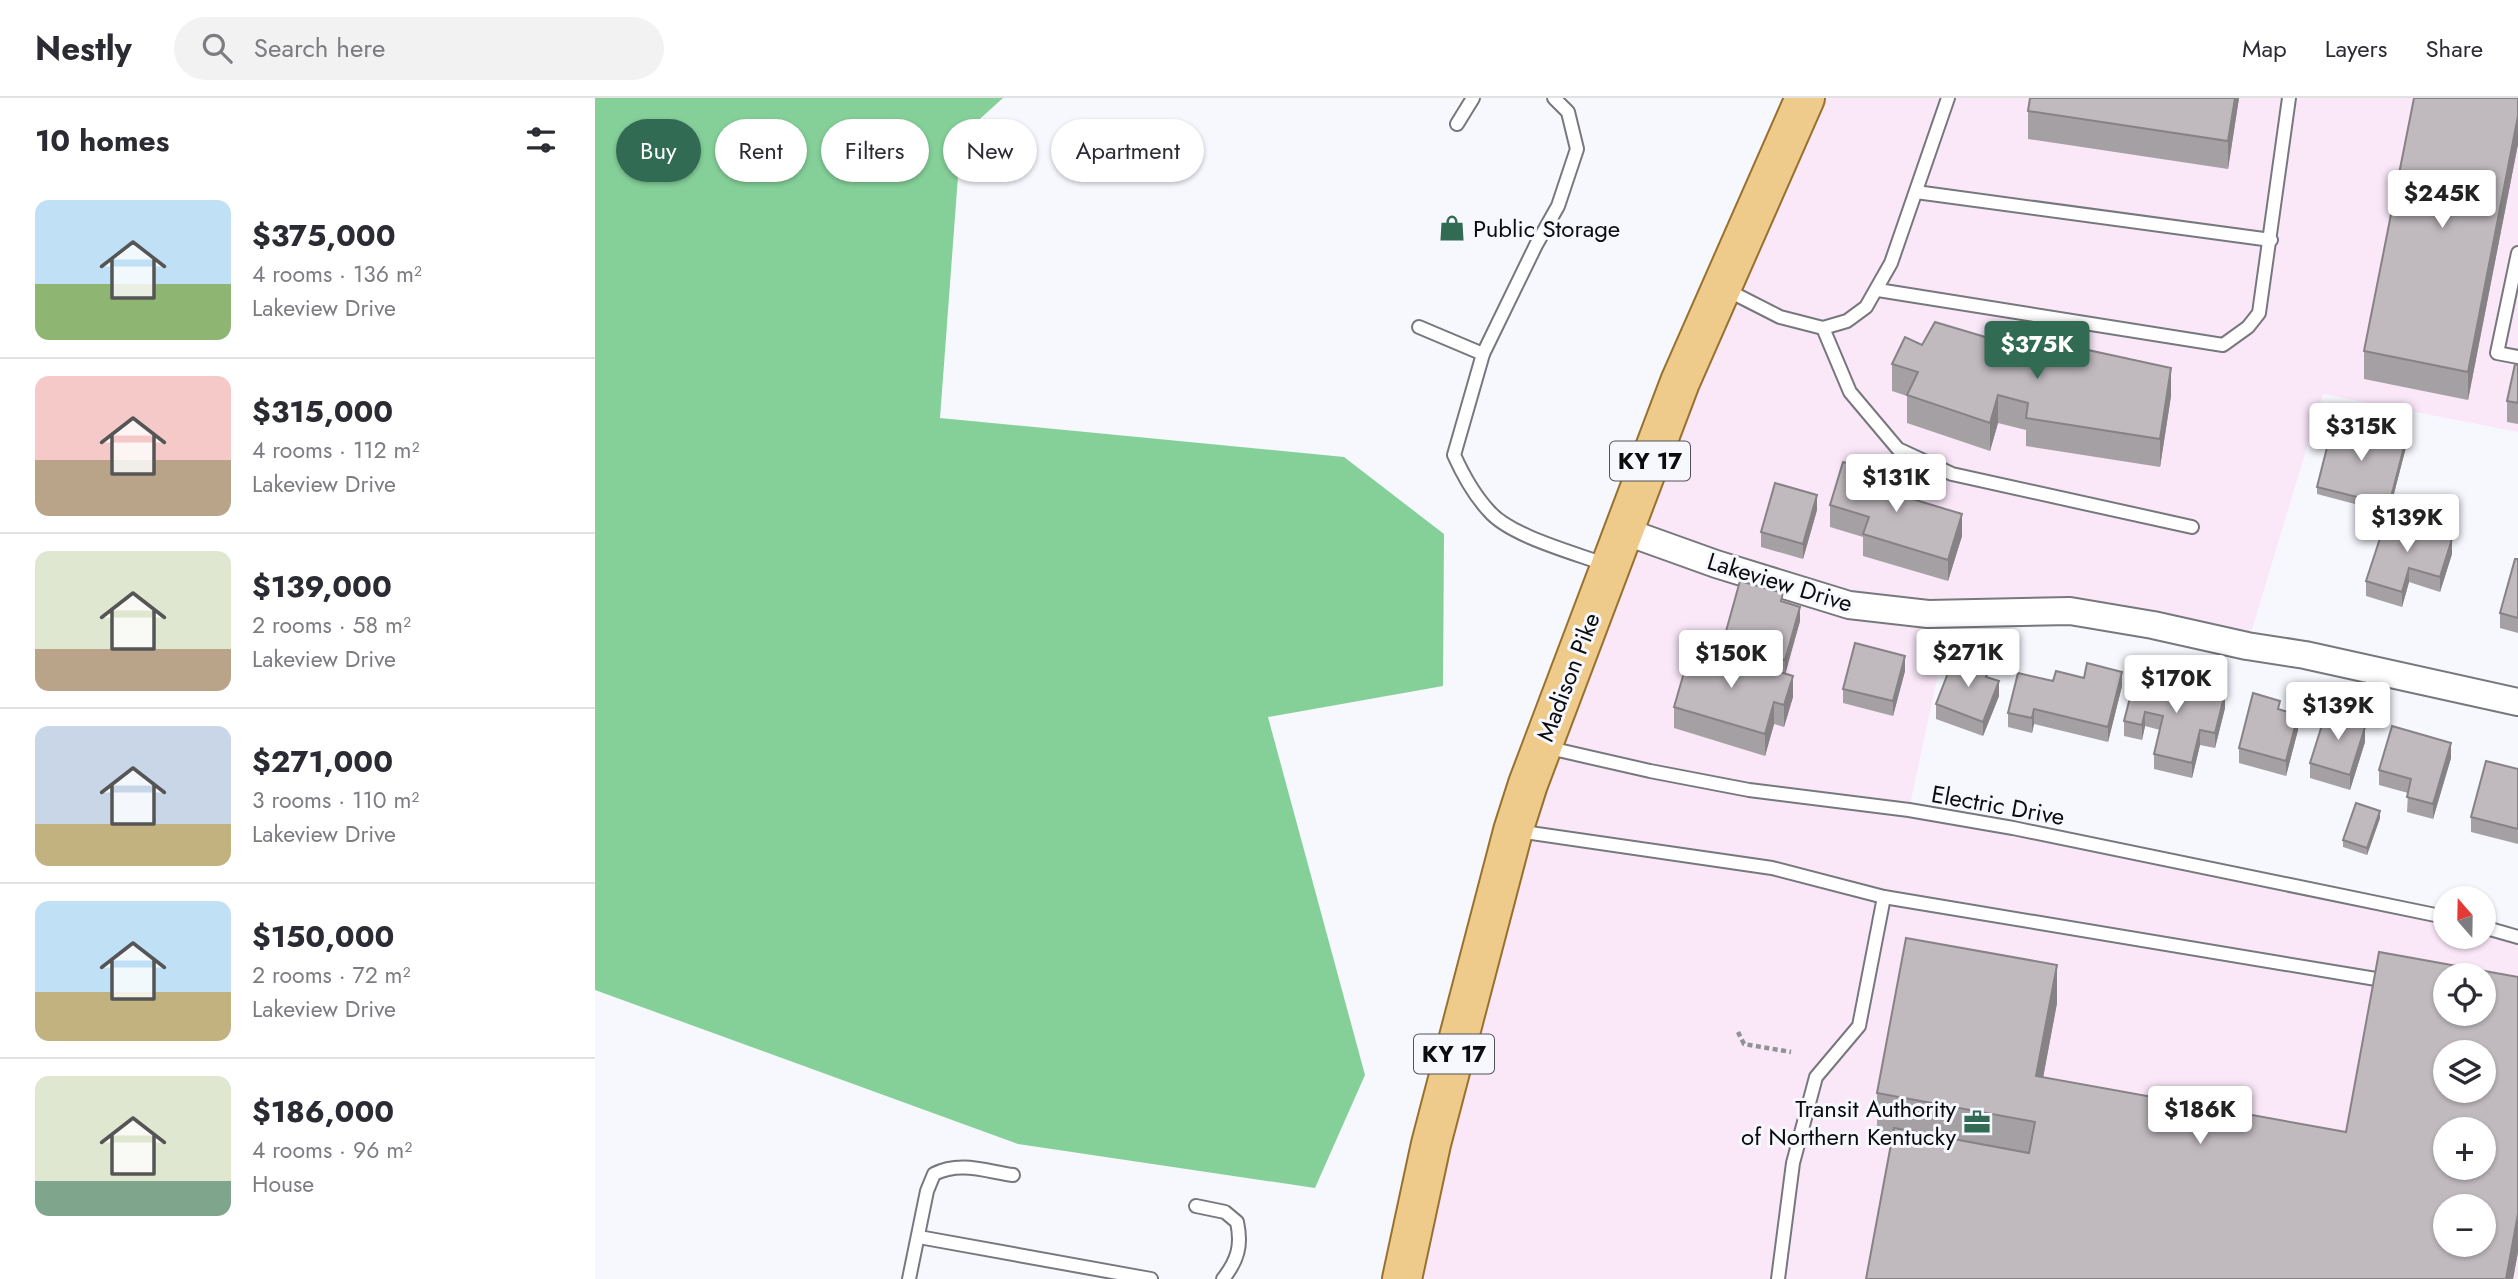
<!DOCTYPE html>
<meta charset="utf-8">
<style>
body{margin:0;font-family:Jost,sans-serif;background:#f2f2f3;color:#2b2b33;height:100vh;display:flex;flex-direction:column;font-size:26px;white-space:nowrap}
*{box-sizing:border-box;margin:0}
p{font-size:23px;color:#7c7c81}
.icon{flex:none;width:38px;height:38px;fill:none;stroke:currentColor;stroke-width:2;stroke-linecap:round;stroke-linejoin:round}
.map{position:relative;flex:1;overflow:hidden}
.details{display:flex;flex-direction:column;background:#fff;width:595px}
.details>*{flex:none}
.banner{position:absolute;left:21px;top:21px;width:665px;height:63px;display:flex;gap:14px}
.needle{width:46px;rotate:340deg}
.buttons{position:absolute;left:1838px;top:788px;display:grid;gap:14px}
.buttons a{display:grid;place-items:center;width:63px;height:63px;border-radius:50%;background:#fff;box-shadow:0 2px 5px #0004;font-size:35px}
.price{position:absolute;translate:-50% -60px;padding:0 16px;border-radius:7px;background:#fff;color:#222;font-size:23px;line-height:46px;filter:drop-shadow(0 2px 4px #0008)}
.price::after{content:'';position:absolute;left:50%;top:42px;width:21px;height:16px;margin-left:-10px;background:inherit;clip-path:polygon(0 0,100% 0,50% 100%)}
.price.on{background:#316b54;color:#fff}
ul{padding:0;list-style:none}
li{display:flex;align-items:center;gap:21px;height:175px;padding:0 35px}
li+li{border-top:2px solid #e1e1e2}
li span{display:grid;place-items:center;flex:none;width:196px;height:140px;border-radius:14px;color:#555}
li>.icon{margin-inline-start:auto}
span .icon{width:84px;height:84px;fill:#fffc;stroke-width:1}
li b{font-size:30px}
h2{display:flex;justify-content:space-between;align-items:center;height:84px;padding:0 35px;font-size:30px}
.chip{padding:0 24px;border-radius:32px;background:#fff;box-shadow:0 2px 5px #0004;font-size:24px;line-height:63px}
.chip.on{background:#316b54;color:#fff}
header{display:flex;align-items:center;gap:42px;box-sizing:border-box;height:98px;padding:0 35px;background:#fff;border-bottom:2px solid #e1e1e2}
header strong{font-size:33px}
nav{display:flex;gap:38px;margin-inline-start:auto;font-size:24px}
.search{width:490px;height:63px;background:#f2f2f3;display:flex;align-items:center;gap:18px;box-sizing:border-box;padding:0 24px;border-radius:38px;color:#7c7c81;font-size:26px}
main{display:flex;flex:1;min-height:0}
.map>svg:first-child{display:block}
</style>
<header>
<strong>Nestly</strong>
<div class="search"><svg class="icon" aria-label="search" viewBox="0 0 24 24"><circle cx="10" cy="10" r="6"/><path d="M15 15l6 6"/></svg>Search here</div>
<nav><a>Map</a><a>Layers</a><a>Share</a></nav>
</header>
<main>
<section class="details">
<h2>10 homes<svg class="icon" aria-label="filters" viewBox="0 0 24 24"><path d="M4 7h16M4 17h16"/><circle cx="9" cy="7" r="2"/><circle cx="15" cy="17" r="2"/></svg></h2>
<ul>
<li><span style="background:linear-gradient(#bfe0f5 60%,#8fb573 0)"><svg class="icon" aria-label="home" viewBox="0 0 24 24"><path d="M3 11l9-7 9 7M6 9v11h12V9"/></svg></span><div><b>$375,000</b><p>4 rooms · 136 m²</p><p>Lakeview Drive</p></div></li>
<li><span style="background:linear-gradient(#f6c9c9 60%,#b9a48a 0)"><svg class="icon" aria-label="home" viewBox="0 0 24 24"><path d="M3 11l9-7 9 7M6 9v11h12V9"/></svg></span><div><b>$315,000</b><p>4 rooms · 112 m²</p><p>Lakeview Drive</p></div></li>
<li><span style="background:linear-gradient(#dfe7d0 70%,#b9a48a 0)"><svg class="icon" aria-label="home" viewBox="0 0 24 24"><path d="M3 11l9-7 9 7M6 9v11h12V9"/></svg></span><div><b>$139,000</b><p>2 rooms · 58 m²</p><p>Lakeview Drive</p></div></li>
<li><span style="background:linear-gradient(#c9d6e8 70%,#c2b280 0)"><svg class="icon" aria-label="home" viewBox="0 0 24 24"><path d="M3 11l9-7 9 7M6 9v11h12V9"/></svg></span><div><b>$271,000</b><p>3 rooms · 110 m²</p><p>Lakeview Drive</p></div></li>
<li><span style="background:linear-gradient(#bfe0f5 65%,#c2b280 0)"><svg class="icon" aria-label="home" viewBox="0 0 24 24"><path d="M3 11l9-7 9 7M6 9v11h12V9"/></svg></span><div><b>$150,000</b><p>2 rooms · 72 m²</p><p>Lakeview Drive</p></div></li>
<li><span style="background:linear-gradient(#dfe7d0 75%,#7fa58c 0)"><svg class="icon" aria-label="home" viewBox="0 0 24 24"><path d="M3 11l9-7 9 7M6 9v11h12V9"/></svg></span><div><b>$186,000</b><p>4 rooms · 96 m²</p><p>House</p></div></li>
</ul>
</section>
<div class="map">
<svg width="1923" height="1181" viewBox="0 0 1923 1181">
<rect width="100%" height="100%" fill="#f6f8fe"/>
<!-- commercial -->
<path fill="#fae8f9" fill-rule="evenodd" d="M1210,0H1923V334L1728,296L1652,548L1558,527L1356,515L1314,712L1850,819V838H1888V829L1923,839V1181H807L918,733ZM1850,877H1888V915H1850ZM1850,954H1888V992H1850ZM1850,1031H1888V1069H1850ZM1850,1108H1888V1146H1850Z"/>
<!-- forest -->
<polygon fill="#85d099" points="0,0 408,0 366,38 345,320 749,359 849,436 848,588 673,619 770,977 720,1090 423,1046 0,892"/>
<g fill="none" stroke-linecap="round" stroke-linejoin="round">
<!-- lane casing -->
<g stroke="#76787d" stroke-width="16">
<g id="lane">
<path d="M959,0L973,14L982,51L963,108L941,147L888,256L859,357C868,377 879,397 894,413C915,438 980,455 1012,467"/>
<polyline points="862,26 878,0"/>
<polyline points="1321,94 1676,142"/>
<polyline points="1923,155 1902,255 1923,259"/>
<polyline points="1130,191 1185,219 1228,230 1252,223 1271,209 1296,165 1353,0"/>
<polyline points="1283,192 1628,247 1653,229 1664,215 1694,0"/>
<polyline points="824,229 888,256"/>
<polyline points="1228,230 1255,294 1303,351 1357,376 1597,429"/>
<polyline points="950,649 1055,673 1154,692 1314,712 1418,730 1850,819"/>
<polyline points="922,733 1177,770 1289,799 1793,883"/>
<polyline points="1888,829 1923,839"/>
<path d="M601,1108L630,1114L642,1124C647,1147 643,1162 628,1181"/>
<polyline points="324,1139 556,1181"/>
<path d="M314,1181L332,1093L339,1076C365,1063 390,1073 418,1077"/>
<polyline points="1183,1181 1198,1065 1221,979 1264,928 1289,799"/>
</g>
</g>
<!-- street casing -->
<g stroke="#76787d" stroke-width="30">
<polyline id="street" points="1029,433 1121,466 1254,507 1333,516 1475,513 1558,527 1652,548 1710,557 1923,604"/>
</g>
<!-- primary casing -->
<g stroke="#97712d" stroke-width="42">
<polyline id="primary" points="807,1181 836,1046 918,733 933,686 1085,284 1210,0"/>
</g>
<!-- path -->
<polyline stroke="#8f9195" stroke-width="4.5" stroke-dasharray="5 3.5" stroke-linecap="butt" points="1143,934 1149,946 1196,954"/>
<!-- lane -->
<use href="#lane" stroke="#fff" stroke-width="12"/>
<!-- street -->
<use href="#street" stroke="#fff" stroke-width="26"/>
<!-- primary -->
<use href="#primary" stroke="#eeca8b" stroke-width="38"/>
</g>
<!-- wall -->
<g fill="#a5a0a3">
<polygon points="1644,0 1633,71 1433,41 1433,13"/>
<polygon points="1923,0 1923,46 1873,302 1769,281 1769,253"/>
<polygon points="1327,247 1576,298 1565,369 1431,348 1431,332 1403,325 1395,353 1312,325 1312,298 1297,293 1297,266"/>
<polygon points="1923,267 1923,326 1912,324 1912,303"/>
<polygon points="1811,349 1794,415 1722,396 1722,389"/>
<polygon points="1286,392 1367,438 1353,483 1268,458 1268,439 1235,429 1235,407"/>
<polygon points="1222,412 1208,461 1166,449 1166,434"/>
<polygon points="1857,456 1845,494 1814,484 1807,509 1771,498 1771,483"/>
<polygon points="1923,461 1923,535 1905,530 1905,515"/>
<polygon points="1205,523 1190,575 1198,599 1189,629 1179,626 1170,658 1079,630 1079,609 1128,556 1128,544"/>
<polygon points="1310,573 1298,618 1248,605 1248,591"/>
<polygon points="1395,580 1404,598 1388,638 1341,621 1341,606"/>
<polygon points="1458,583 1527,588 1513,644 1439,626 1437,635 1413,629 1413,615"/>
<polygon points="1539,584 1630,610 1620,650 1605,647 1597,680 1559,671 1559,656 1565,632 1550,628 1547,642 1529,638 1529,623"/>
<polygon points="1685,612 1703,632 1691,678 1644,665 1644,650"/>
<polygon points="1761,626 1770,644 1755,692 1715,680 1715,665"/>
<polygon points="1856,660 1838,721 1812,714 1813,695 1784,687 1784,672"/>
<polygon points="1923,671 1923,746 1876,734 1876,719"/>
<polygon points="1785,720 1772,757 1748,749 1748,742"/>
<polygon points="1923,879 1923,1154 1918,1181 1271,1181 1298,1036 1282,1033 1282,995 1462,905 1448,980 1751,1034"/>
</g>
<!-- shaded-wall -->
<g fill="#868285">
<polygon points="1640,0 1644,0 1633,71 1633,43"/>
<polygon points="1923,18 1923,46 1873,302 1873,274"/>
<polygon points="1576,270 1576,298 1565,369 1565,341"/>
<polygon points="1403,297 1403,325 1395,353 1395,325"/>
<polygon points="1811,341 1811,349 1794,415 1794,407"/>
<polygon points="1286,375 1286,397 1281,390"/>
<polygon points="1222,397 1222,412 1208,461 1208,446"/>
<polygon points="1367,416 1367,438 1353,483 1353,462"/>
<polygon points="1857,441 1857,456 1845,494 1845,479"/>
<polygon points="1814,470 1814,484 1807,509 1807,494"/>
<polygon points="1205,509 1205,523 1190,577 1190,562"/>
<polygon points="1310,558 1310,573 1298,618 1298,603"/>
<polygon points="1527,574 1527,588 1513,644 1513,629"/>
<polygon points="1198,578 1198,599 1189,629 1189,607"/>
<polygon points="1404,583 1404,598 1388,638 1388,624"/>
<polygon points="1630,595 1630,610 1620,650 1620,635"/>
<polygon points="1179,604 1179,626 1170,658 1170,636"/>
<polygon points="1439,611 1439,626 1437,635 1437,620"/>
<polygon points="1550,614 1550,628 1547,642 1547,627"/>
<polygon points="1703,617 1703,632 1691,678 1691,663"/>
<polygon points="1770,629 1770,644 1755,692 1755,677"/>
<polygon points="1605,632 1605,647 1597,680 1597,665"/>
<polygon points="1856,645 1856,660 1838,721 1838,706"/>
<polygon points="1785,713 1785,720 1772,757 1772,750"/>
<polygon points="1462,867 1462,905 1441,1017 1441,978"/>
<polygon points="1923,1116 1923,1154 1918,1181 1911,1181"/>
</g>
<!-- building -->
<g fill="#c0babe" stroke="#868285" stroke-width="2" fill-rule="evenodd">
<polygon points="1435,0 1640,0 1633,43 1433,13"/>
<polygon points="1819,0 1923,0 1923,18 1873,274 1769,253"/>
<polygon points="1340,224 1417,247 1419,236 1576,270 1565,341 1431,320 1433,305 1403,297 1395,325 1312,297 1323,274 1297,266 1310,239 1327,247"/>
<polygon points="1920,266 1923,267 1923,305 1912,303"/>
<polygon points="1739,322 1811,341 1794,407 1722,389"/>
<polygon points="1248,364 1286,375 1281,390 1367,416 1353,462 1268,436 1274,419 1235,407"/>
<polygon points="1180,385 1222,397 1208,446 1166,434"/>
<polygon points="1792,419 1857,441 1845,479 1814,470 1807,494 1771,483"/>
<polygon points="1920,461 1923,461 1923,520 1905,515"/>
<polygon points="1145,483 1188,495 1186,503 1205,509 1190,562 1128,544"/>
<polygon points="1260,545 1310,558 1298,603 1248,591"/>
<polygon points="1097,547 1198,578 1189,607 1179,604 1170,636 1079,609"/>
<polygon points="1360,557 1395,570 1391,579 1404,583 1388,624 1341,606"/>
<polygon points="1492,565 1527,574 1513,629 1439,611 1437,620 1413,615 1423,575 1458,583 1461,573 1489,580"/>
<polygon points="1561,579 1630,595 1620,635 1605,632 1597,665 1559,656 1568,618 1550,614 1547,627 1529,623 1539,584 1559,589"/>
<polygon points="1658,595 1685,603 1683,611 1703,617 1691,663 1644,650"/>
<polygon points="1733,608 1761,617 1758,626 1770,629 1755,677 1715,665"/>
<polygon points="1797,628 1856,645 1838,706 1812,699 1816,681 1784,672"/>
<polygon points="1891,663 1923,671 1923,731 1876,719"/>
<polygon points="1761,705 1785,713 1772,750 1748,742"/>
<path d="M1311,840L1462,867L1441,978L1751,1034L1784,854L1923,879V1116L1911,1181H1271L1299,1030L1434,1055L1440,1024L1282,995ZM1850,877H1888V915H1850ZM1850,954H1888V992H1850ZM1850,1031H1888V1069H1850ZM1850,1108H1888V1146H1850Z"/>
</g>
<!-- icons -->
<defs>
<g id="shop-bare" transform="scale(2.1)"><path d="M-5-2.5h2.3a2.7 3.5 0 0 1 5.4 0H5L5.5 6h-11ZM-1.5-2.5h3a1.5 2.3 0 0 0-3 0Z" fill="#316b54" stroke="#f6f8fe" stroke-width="2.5" paint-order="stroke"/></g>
<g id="office-bare" transform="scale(2.1)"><path d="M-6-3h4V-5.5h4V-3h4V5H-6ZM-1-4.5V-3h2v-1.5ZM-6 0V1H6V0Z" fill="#316b54" stroke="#f6f8fe" stroke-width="2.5" paint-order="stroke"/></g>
</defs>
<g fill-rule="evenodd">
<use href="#shop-bare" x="857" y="130"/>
<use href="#office-bare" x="1382" y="1024"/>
</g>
<g text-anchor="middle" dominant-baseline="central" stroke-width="6" stroke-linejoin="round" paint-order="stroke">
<!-- shield labels -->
<g fill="#f6f8fe" stroke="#525356" stroke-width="2">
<rect x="1015" y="343.5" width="80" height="39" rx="5"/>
<rect x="819" y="936.5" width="80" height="39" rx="5"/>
</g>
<g font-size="23" font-weight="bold" fill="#0b0c0e">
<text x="1055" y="363">KY 17</text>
<text x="859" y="956">KY 17</text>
</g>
<!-- poi labels -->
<g font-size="24" fill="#0b0c0e" stroke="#f6f8fe" text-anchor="start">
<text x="878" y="130">Public Storage</text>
<text x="1361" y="1010" text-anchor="end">Transit Authority<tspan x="1361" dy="28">of Northern Kentucky</tspan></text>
</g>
<!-- street labels -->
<g font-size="24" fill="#0b0c0e" stroke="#f6f8fe">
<text transform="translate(1185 484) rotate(17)">Lakeview Drive</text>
<text transform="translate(973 579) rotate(-69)">Madison Pike</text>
<text transform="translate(1403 707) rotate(10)">Electric Drive</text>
</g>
</g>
</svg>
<div class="buttons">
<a><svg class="needle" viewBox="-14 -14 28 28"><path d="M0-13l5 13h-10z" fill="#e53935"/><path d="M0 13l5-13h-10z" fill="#7c7c81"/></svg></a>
<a><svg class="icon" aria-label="locate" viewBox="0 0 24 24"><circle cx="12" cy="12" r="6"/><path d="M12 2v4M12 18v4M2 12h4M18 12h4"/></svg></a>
<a><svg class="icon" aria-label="layers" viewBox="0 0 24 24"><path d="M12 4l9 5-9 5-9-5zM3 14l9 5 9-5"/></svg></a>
<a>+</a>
<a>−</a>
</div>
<b class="price" style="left:1847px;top:132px">$245K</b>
<b class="price on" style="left:1442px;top:283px">$375K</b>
<b class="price" style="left:1766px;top:365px">$315K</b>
<b class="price" style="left:1301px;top:416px">$131K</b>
<b class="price" style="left:1812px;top:456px">$139K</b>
<b class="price" style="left:1373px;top:591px">$271K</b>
<b class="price" style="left:1136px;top:592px">$150K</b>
<b class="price" style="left:1581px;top:617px">$170K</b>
<b class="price" style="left:1743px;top:644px">$139K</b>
<b class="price" style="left:1605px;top:1048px">$186K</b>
<div class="banner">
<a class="chip on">Buy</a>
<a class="chip">Rent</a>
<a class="chip">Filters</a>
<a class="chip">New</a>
<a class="chip">Apartment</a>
</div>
</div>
</main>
